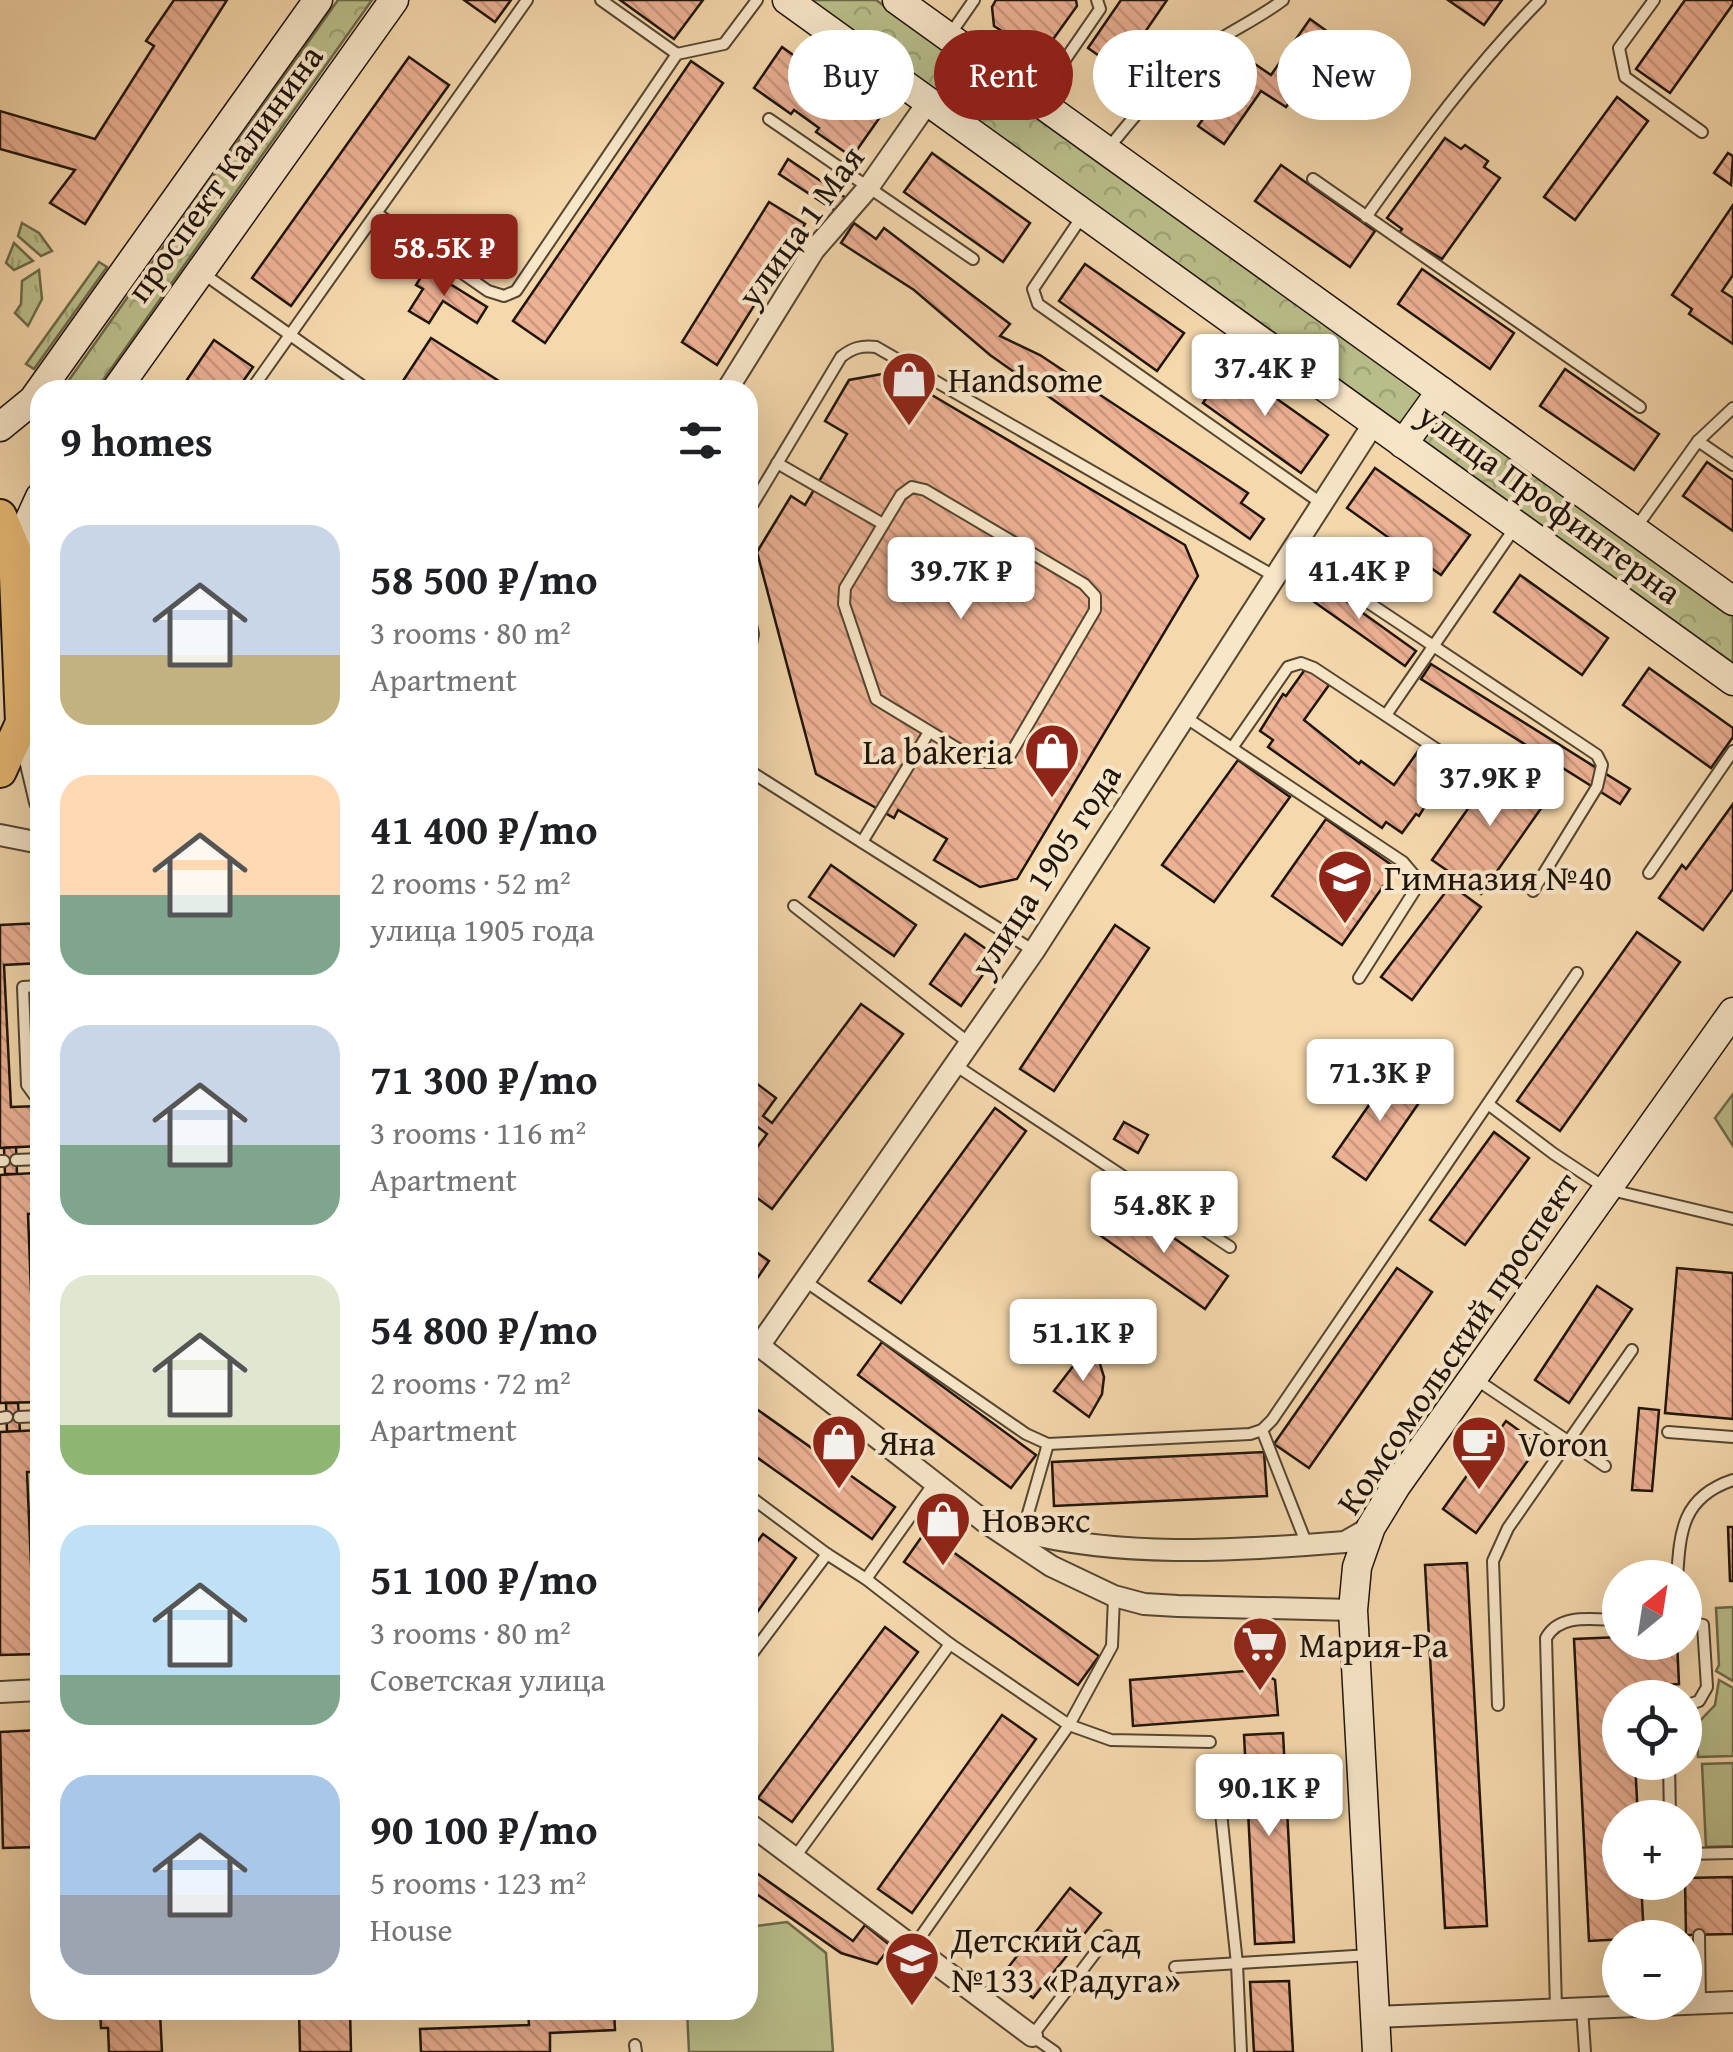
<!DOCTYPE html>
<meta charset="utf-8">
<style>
body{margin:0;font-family:"Gentium Book Plus",serif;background:#f2f2f2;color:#202124;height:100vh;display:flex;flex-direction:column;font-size:38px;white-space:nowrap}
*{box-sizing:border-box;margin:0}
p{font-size:32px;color:#757577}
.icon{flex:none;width:55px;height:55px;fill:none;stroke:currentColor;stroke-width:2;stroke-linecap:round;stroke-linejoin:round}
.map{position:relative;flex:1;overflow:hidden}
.panel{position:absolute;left:30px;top:380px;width:728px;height:1640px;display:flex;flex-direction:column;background:#fff;border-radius:30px;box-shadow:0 10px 40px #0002}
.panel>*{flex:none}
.hud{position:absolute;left:788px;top:30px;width:795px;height:90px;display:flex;gap:20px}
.needle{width:65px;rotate:30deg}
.tools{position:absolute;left:1602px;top:1560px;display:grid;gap:20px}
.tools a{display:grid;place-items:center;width:100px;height:100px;border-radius:50%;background:#fff;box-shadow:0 10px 40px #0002;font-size:50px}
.price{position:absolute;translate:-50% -85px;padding:0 22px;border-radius:10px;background:#fff;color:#222;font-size:32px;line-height:65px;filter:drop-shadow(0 2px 5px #0008)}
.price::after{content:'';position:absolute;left:50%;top:60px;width:30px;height:22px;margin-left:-15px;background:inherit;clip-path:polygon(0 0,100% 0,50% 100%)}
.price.active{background:#8f2418;color:#fff}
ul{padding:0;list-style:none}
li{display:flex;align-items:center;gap:30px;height:250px;padding:0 30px}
li span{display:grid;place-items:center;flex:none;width:280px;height:200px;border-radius:30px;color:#555}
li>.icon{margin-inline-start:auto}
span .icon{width:120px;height:120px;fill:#fffc;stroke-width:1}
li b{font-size:42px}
h2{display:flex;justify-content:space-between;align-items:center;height:120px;padding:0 30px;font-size:42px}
.tag{padding:0 35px;border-radius:45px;background:#fff;box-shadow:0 10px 40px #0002;font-size:35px;line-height:90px}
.tag.active{background:#8f2418;color:#fff}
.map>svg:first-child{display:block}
</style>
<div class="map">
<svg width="1733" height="2052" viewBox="0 0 1733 2052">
<defs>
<pattern id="grass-tufts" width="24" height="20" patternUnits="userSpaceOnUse" patternTransform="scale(2.5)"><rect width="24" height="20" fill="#babf8b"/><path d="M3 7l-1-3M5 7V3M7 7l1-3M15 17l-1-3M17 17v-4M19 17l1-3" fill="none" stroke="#9fa377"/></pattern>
<pattern id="forest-crowns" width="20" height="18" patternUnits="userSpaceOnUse" patternTransform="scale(2.5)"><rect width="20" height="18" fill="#babf8b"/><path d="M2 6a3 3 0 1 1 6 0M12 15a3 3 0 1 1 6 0" fill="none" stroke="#9fa377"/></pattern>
<pattern id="building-back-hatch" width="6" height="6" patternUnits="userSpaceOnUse" patternTransform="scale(2.5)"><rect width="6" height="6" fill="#edb194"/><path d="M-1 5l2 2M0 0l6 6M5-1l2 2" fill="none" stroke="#cb977e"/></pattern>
</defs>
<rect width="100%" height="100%" fill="#f5d8ac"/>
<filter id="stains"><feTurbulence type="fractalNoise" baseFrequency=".002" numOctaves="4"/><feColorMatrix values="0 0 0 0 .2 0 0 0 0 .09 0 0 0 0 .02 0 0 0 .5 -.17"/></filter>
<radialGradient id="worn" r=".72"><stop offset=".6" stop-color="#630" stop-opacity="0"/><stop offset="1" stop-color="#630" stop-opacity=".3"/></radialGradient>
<!-- grass -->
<g fill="url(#grass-tufts)" stroke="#6c6a4a" stroke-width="2.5">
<polygon points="22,223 39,233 52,251 41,256 18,236"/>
<polygon points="14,243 33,261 14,270 6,263"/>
<polygon points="99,262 107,267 34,369 26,364"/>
<polygon points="39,270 42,299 28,326 15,313 21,304 22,281"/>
</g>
<!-- forest -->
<g fill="url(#forest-crowns)" stroke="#6c6a4a" stroke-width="2.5">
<polygon points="338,0 372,0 96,390 83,390 69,380"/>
<polygon points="810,0 876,0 1733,615 1733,663"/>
</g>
<!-- park -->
<g fill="#babf8b" stroke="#6c6a4a" stroke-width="2.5">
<polygon points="1733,1094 1733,1146 1715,1118"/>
<polygon points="1733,1607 1733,1681 1716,1671 1719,1665 1716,1608"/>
<polygon points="1719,1680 1733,1688 1733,1756 1698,1757 1697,1724 1715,1705"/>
<polygon points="1733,1763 1733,1846 1706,1847 1702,1764"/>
<polygon points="787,1922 826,1953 833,2052 689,2052 687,2010 748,2010 748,1927"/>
</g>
<!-- building -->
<g fill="url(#building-back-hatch)" stroke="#1f150a" stroke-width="2.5">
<polygon points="174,0 227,0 85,224 50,203 75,170 0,149 0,111 95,139 154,46 146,41"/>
<polygon points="464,0 511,0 495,22"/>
<polygon points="620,0 703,0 674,39"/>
<polygon points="996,0 1076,0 1077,6 1041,56 994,26 992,7"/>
<polygon points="1121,0 1167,0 1119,70 1088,48"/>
<polygon points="1448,0 1502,0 1484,25"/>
<polygon points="1685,0 1733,0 1733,4 1670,93 1636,69"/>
<polygon points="1310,19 1335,37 1286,107 1261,91 1224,144 1198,126 1246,58 1271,75"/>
<polygon points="782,47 880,117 852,157 816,132 819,128 794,110 791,114 754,88"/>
<polygon points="409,57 449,85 291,306 252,278"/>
<polygon points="691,61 723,83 545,343 513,321"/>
<polygon points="1617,97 1648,121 1575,220 1544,197"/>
<polygon points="1445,138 1461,149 1465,145 1488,161 1484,167 1500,178 1442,259 1399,233 1402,229 1387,218"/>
<polygon points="932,153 1030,223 1003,262 904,192"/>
<polygon points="1728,153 1733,156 1731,185 1714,173"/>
<polygon points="788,159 846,198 837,212 779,174"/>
<polygon points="1281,165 1375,231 1350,267 1255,201"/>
<polygon points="769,202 805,224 717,365 682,342"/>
<polygon points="1733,205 1733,275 1722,291 1733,298 1733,344 1689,314 1692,309 1672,295"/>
<polygon points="854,223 876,239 884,228 1010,324 1000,336 1040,355 1248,493 1241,503 1264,519 1250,539 990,355 914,290 841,243"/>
<polygon points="1085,264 1184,333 1157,371 1059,301"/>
<polygon points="426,269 487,307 477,323 443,301 429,323 409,311 423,289 416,285"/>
<polygon points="1422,269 1514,333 1490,369 1398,304"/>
<polygon points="431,338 510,388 508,390 397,390"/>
<polygon points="214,340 253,367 237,390 180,390"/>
<polygon points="1229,365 1328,435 1301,473 1203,403"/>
<polygon points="1565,369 1659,434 1634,470 1540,406"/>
<polygon points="893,372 1185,545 1198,576 1017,879 980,887 934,860 947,839 898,810 894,818 816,774 757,552 791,496 805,505 847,434 825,421 849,380"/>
<polygon points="1707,462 1733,480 1733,531 1683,496"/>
<polygon points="1375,468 1470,535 1441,575 1347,508"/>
<polygon points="1520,575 1608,638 1582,675 1494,612"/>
<polygon points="1314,578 1416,651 1405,666 1303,594"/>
<polygon points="1431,664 1630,789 1620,804 1421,679"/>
<polygon points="1306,668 1329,685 1304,720 1359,764 1361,761 1394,785 1421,747 1449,767 1419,816 1416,814 1402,833 1386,822 1382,828 1268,747 1273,740 1260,731 1283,694 1286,696"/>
<polygon points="1649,668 1733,728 1733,737 1711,768 1623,705"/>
<polygon points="1238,760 1290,797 1214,902 1162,865"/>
<polygon points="1500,763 1549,797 1481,894 1432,860"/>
<polygon points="1733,804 1733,889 1703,930 1659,898 1682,865 1686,869"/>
<polygon points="1326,819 1396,868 1342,945 1272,896"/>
<polygon points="831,865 916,925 894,956 809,897"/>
<polygon points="1451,885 1481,907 1412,1000 1381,977"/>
<polygon points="40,923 40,963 4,965 11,1107 40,1106 40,1146 0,1148 0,925"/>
<polygon points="1115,925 1149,948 1054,1091 1020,1069"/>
<polygon points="1637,932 1680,962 1560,1131 1517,1101"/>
<polygon points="965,934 996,956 961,1006 930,984"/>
<polygon points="861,1004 903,1034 772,1209 748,1191 748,1160 767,1134 755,1125 750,1131 748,1129 748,1077 776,1098 763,1116 772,1123"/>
<polygon points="1394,1069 1427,1091 1366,1180 1333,1157"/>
<polygon points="995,1108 1026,1131 901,1303 869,1281"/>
<polygon points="1124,1122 1148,1135 1138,1153 1114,1139"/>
<polygon points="1494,1132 1529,1158 1465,1245 1430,1220"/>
<polygon points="16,1147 17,1174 5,1174 4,1148"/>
<polygon points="34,1173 35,1214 28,1214 34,1365 40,1365 40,1402 0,1403 0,1175"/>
<polygon points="1124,1203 1228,1276 1205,1309 1101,1236"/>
<polygon points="748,1246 769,1261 748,1292"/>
<polygon points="1397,1268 1432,1292 1309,1468 1274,1444"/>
<polygon points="1677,1268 1733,1273 1733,1419 1665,1413"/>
<polygon points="1597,1286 1632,1309 1569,1403 1535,1380"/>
<polygon points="1121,1310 1138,1322 1122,1343 1106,1331"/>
<polygon points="882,1342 1036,1455 1011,1488 858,1375"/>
<polygon points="1087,1348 1100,1364 1104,1377 1102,1394 1089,1417 1054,1391"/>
<polygon points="6,1403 18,1403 20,1431 7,1432"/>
<polygon points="748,1403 895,1507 872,1539 748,1451"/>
<polygon points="1639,1408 1659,1410 1652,1491 1632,1490"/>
<polygon points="1506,1421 1539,1445 1476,1533 1443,1509"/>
<polygon points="40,1430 40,1472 27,1472 33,1609 40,1609 40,1654 0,1655 0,1432"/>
<polygon points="1264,1452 1267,1496 1054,1506 1052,1462"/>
<polygon points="1728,1527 1733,1527 1733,1581 1730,1581"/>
<polygon points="925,1532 1099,1656 1078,1685 904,1562"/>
<polygon points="763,1534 796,1558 748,1625 748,1554"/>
<polygon points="1467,1563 1487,1926 1445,1928 1425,1565"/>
<polygon points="885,1627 918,1652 792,1822 758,1798"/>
<polygon points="1620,1637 1620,1642 1677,1642 1679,1684 1632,1687 1632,1698 1620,1698 1620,1762 1635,1762 1638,1818 1620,1818 1620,1882 1641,1882 1644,1938 1589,1941 1574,1639"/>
<polygon points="1258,1670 1275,1680 1278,1715 1133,1726 1130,1680"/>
<polygon points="1002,1715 1036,1739 912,1913 878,1889"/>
<polygon points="40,1730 40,1847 3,1848 0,1732"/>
<polygon points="1283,1733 1294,1942 1255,1944 1244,1735"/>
<polygon points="748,1867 853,1941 865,1925 891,1946 877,1964 841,1953 748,1888"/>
<polygon points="1733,1877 1733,1934 1686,1935 1685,1878"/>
<polygon points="1070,1888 1101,1913 1033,1998 1003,1974"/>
<polygon points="1289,1981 1293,2052 1254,2052 1250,1982"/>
<polygon points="100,2010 247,2010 160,2013 162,2052 109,2052 108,2028 101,2028"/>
<polygon points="299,2010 350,2010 351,2052 300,2052"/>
<polygon points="528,2010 614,2010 615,2030 550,2033 550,2052 421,2052 420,2029 529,2025"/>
</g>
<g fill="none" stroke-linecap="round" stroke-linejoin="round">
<!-- lane casing -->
<g stroke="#544632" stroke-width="14">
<g id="lane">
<polyline points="601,0 677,54"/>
<polyline points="1654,0 1619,48 1625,77 1702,132"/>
<polyline points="949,36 974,0"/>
<polyline points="1038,99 1100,9 1097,0"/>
<polyline points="769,119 973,259"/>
<path d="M1107,150C1136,114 1167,76 1205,49C1230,31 1258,19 1283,0"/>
<polyline points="1313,179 1640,407"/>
<polyline points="376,213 488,291 504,296 516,291 677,54 724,44 757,0"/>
<polyline points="1083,215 1033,289 1038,304 1321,503"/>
<path d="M1366,217C1421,140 1474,67 1540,0"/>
<polyline points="201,272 361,385"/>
<polyline points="251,390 527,0"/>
<polyline points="1698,441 1733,465"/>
<polyline points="777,463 883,524"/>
<path d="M912,487L925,490L1084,584L1095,596V610L1010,755C1000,762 991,764 978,761L876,699L844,604L845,588L901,495Z"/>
<path d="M748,512L841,357C852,348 862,345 876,347L1274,576"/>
<polyline points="1635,529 1698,441 1733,408"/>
<polyline points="1345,587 1597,755 1602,765 1597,787 1533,891"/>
<polyline points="748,610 753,634 748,658"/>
<polyline points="1386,715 1516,526"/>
<polyline points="1185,717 1403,862 1414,875 1415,890 1359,978"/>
<polyline points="1232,748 1288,667 1301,663 1314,668 1459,764"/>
<polyline points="748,770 1034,951"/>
<polyline points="862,842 929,732"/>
<polyline points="1649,873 1733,751"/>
<polyline points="794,906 969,1043"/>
<polyline points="40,986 23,987 27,1085 35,1096 40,1096"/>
<polyline points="955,1065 1230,1247"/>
<polyline points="1488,1104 1554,1154 1607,1189 1733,1219"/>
<polyline points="16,1160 40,1159"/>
<polyline points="0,1161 4,1161"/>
<polyline points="805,1281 1026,1434 1048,1444 1250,1434 1262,1430 1272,1420 1577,973"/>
<polyline points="1474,1378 1605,1466"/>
<polyline points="19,1417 40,1416"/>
<polyline points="0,1418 7,1417"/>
<polyline points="1262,1430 1307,1545"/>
<polyline points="1668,1432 1733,1437"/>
<polyline points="748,1495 827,1554 866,1579 950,1644 1069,1725 1111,1740 1210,1742"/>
<polyline points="1023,1531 1048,1444"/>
<path d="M1677,1578C1680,1531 1682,1497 1733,1480"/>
<polyline points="866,1579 934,1483"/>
<polyline points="1685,1621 1703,1625 1707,1687 1699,1701 1685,1706"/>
<polyline points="748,1659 827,1554"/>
<polyline points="1498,1705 1493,1561 1508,1528 1632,1350"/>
<polyline points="1669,1762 1670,1818"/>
<polyline points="1219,1794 1237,1964 1241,2052"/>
<polyline points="1685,1854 1733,1853"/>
<polyline points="795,1857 950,1644"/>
<polyline points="1699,1935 1700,2004"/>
<polyline points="912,1949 1069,1725 1112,1646 1114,1597"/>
<polyline points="1175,1967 1370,1955"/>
<path d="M1556,2008L1546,1638C1560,1612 1595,1620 1620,1620"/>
<polyline points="1582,2008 1585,2052"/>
<polyline points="635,2045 636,2052"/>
<polyline points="1055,2052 1032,2036 1108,1936"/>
</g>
</g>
<!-- street casing -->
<g stroke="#544632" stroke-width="24">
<g id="street">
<polyline points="727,390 814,250 868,188 928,102"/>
<polyline points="22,726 40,802"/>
<polyline points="0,835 40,843"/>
<polyline points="748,1337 985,1522 1051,1566 1114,1596 1144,1604 1178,1606 1353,1610"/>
<polyline points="759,1346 1034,951 1374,423"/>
<path d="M1007,1528C1115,1559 1233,1551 1345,1542L1371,1527"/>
<polyline points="0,1692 40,1690"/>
<polyline points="748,1823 1032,2036"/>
<polyline points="1375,2017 1733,2002"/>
</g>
</g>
<!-- secondary casing -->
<g stroke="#1f150a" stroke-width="31">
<g id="secondary">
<polyline points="787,0 1733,681"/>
<polyline points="897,0 1733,601"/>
<polyline points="116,390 394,0"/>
<polyline points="0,427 33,400 318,0"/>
<polyline points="1403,444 1441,391"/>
<polyline points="15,552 40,497"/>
<polyline points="1377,2052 1353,1610 1357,1567 1371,1527 1396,1486 1733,1012"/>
</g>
</g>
<!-- primary casing -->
<g stroke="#1f150a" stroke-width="36">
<polyline id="primary" points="0,516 15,552 22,723 0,771"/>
</g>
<!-- lane -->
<use href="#lane" stroke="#f8e6c9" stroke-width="10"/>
<!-- street -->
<use href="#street" stroke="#f8e6c9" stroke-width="20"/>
<!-- secondary -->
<use href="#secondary" stroke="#f8e6c9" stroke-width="28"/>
<!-- primary -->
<use href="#primary" stroke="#eabc76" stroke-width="32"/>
</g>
<!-- icons -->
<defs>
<g id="shop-pin" transform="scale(2.875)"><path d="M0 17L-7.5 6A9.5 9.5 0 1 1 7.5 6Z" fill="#8f2418" stroke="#f8e6c9"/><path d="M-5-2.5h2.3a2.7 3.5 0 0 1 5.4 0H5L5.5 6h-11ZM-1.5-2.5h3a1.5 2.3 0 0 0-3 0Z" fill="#fff"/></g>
<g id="school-pin" transform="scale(2.875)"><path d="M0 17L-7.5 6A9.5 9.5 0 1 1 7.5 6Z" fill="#8f2418" stroke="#f8e6c9"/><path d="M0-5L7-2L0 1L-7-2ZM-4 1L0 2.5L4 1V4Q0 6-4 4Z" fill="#fff"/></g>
<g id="cafe-pin" transform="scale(2.875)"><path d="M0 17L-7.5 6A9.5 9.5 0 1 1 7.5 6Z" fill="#8f2418" stroke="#f8e6c9"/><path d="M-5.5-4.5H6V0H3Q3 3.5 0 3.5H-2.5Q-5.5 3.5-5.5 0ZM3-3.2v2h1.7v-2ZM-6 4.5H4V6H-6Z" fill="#fff"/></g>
<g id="supermarket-pin" transform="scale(2.875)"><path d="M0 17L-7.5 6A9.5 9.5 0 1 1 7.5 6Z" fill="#8f2418" stroke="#f8e6c9"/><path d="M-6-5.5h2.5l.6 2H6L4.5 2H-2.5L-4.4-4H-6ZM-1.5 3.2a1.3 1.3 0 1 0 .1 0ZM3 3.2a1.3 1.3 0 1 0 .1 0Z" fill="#fff"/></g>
</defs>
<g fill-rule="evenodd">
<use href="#shop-pin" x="909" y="379"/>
<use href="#shop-pin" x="1052" y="751"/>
<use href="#school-pin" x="1345" y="877"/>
<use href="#shop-pin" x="839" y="1442"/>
<use href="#cafe-pin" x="1479" y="1443"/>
<use href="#shop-pin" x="943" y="1519"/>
<use href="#supermarket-pin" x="1260" y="1644"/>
<use href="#school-pin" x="912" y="1959"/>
</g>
<g text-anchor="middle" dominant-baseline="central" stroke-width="8" stroke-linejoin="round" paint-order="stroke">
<!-- street labels -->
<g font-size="35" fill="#1f150a" stroke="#f8e6c9">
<text transform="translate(224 173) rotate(-54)">проспект Калинина</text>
<text transform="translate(800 226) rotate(-54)">улица 1 Мая</text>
<text transform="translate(1550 503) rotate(36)">улица Профинтерна</text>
<text transform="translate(1045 870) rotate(-57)">улица 1905 года</text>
<text transform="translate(1457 1343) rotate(-56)">Комсомольский проспект</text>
</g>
<!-- poi labels -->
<g font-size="35" fill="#1f150a" stroke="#f8e6c9" text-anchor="start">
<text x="948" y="379">Handsome</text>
<text x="1013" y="751" text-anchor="end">La bakeria</text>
<text x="1384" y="877">Гимназия №40</text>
<text x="878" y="1442">Яна</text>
<text x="1518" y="1443">Voron</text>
<text x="982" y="1519">Новэкс</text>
<text x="1299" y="1644">Мария-Ра</text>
<text x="951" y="1939">Детский сад<tspan x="951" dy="40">№133 «Радуга»</tspan></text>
</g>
</g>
<rect width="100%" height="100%" filter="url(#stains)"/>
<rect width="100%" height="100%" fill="url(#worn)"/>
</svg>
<div class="tools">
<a><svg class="needle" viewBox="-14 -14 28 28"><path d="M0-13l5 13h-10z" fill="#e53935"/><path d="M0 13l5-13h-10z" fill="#757577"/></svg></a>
<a><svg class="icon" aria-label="locate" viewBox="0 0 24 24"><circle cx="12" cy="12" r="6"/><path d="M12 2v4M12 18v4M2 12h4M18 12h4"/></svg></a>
<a>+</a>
<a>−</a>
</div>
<b class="price active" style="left:444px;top:299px">58.5K ₽</b>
<b class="price" style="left:1265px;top:419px">37.4K ₽</b>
<b class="price" style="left:961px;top:622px">39.7K ₽</b>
<b class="price" style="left:1359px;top:622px">41.4K ₽</b>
<b class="price" style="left:1490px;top:829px">37.9K ₽</b>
<b class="price" style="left:1380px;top:1124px">71.3K ₽</b>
<b class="price" style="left:1164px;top:1256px">54.8K ₽</b>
<b class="price" style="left:1083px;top:1384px">51.1K ₽</b>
<b class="price" style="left:1269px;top:1839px">90.1K ₽</b>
<div class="hud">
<a class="tag">Buy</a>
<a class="tag active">Rent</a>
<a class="tag">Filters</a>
<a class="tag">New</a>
</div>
<section class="panel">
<h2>9 homes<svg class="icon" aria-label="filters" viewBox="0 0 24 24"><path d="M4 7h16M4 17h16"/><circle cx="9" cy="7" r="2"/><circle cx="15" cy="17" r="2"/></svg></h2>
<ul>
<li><span style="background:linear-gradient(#c9d6e8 65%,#c2b280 0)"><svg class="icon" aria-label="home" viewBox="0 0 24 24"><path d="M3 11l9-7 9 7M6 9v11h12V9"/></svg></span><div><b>58 500 ₽/mo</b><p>3 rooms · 80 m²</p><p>Apartment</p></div></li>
<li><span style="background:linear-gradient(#ffd9b3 60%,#7fa58c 0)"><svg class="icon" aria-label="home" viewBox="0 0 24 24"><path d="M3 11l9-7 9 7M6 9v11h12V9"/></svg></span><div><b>41 400 ₽/mo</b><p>2 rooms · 52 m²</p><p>улица 1905 года</p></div></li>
<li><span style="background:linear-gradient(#c9d6e8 60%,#7fa58c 0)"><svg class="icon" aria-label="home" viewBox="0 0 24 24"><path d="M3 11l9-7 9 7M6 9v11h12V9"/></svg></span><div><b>71 300 ₽/mo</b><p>3 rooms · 116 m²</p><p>Apartment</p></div></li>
<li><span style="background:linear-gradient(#dfe7d0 75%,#8fb573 0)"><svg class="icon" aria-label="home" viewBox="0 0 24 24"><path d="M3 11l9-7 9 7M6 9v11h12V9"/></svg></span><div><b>54 800 ₽/mo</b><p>2 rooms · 72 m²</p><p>Apartment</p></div></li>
<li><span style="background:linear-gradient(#bfe0f5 75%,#7fa58c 0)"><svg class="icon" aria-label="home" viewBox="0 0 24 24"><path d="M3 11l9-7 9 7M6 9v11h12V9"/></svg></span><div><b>51 100 ₽/mo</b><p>3 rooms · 80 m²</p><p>Советская улица</p></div></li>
<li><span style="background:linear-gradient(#a9c7e8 60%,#9aa5b1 0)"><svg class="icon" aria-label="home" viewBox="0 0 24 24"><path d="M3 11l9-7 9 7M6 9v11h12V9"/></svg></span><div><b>90 100 ₽/mo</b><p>5 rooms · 123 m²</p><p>House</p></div></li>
</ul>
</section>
</div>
